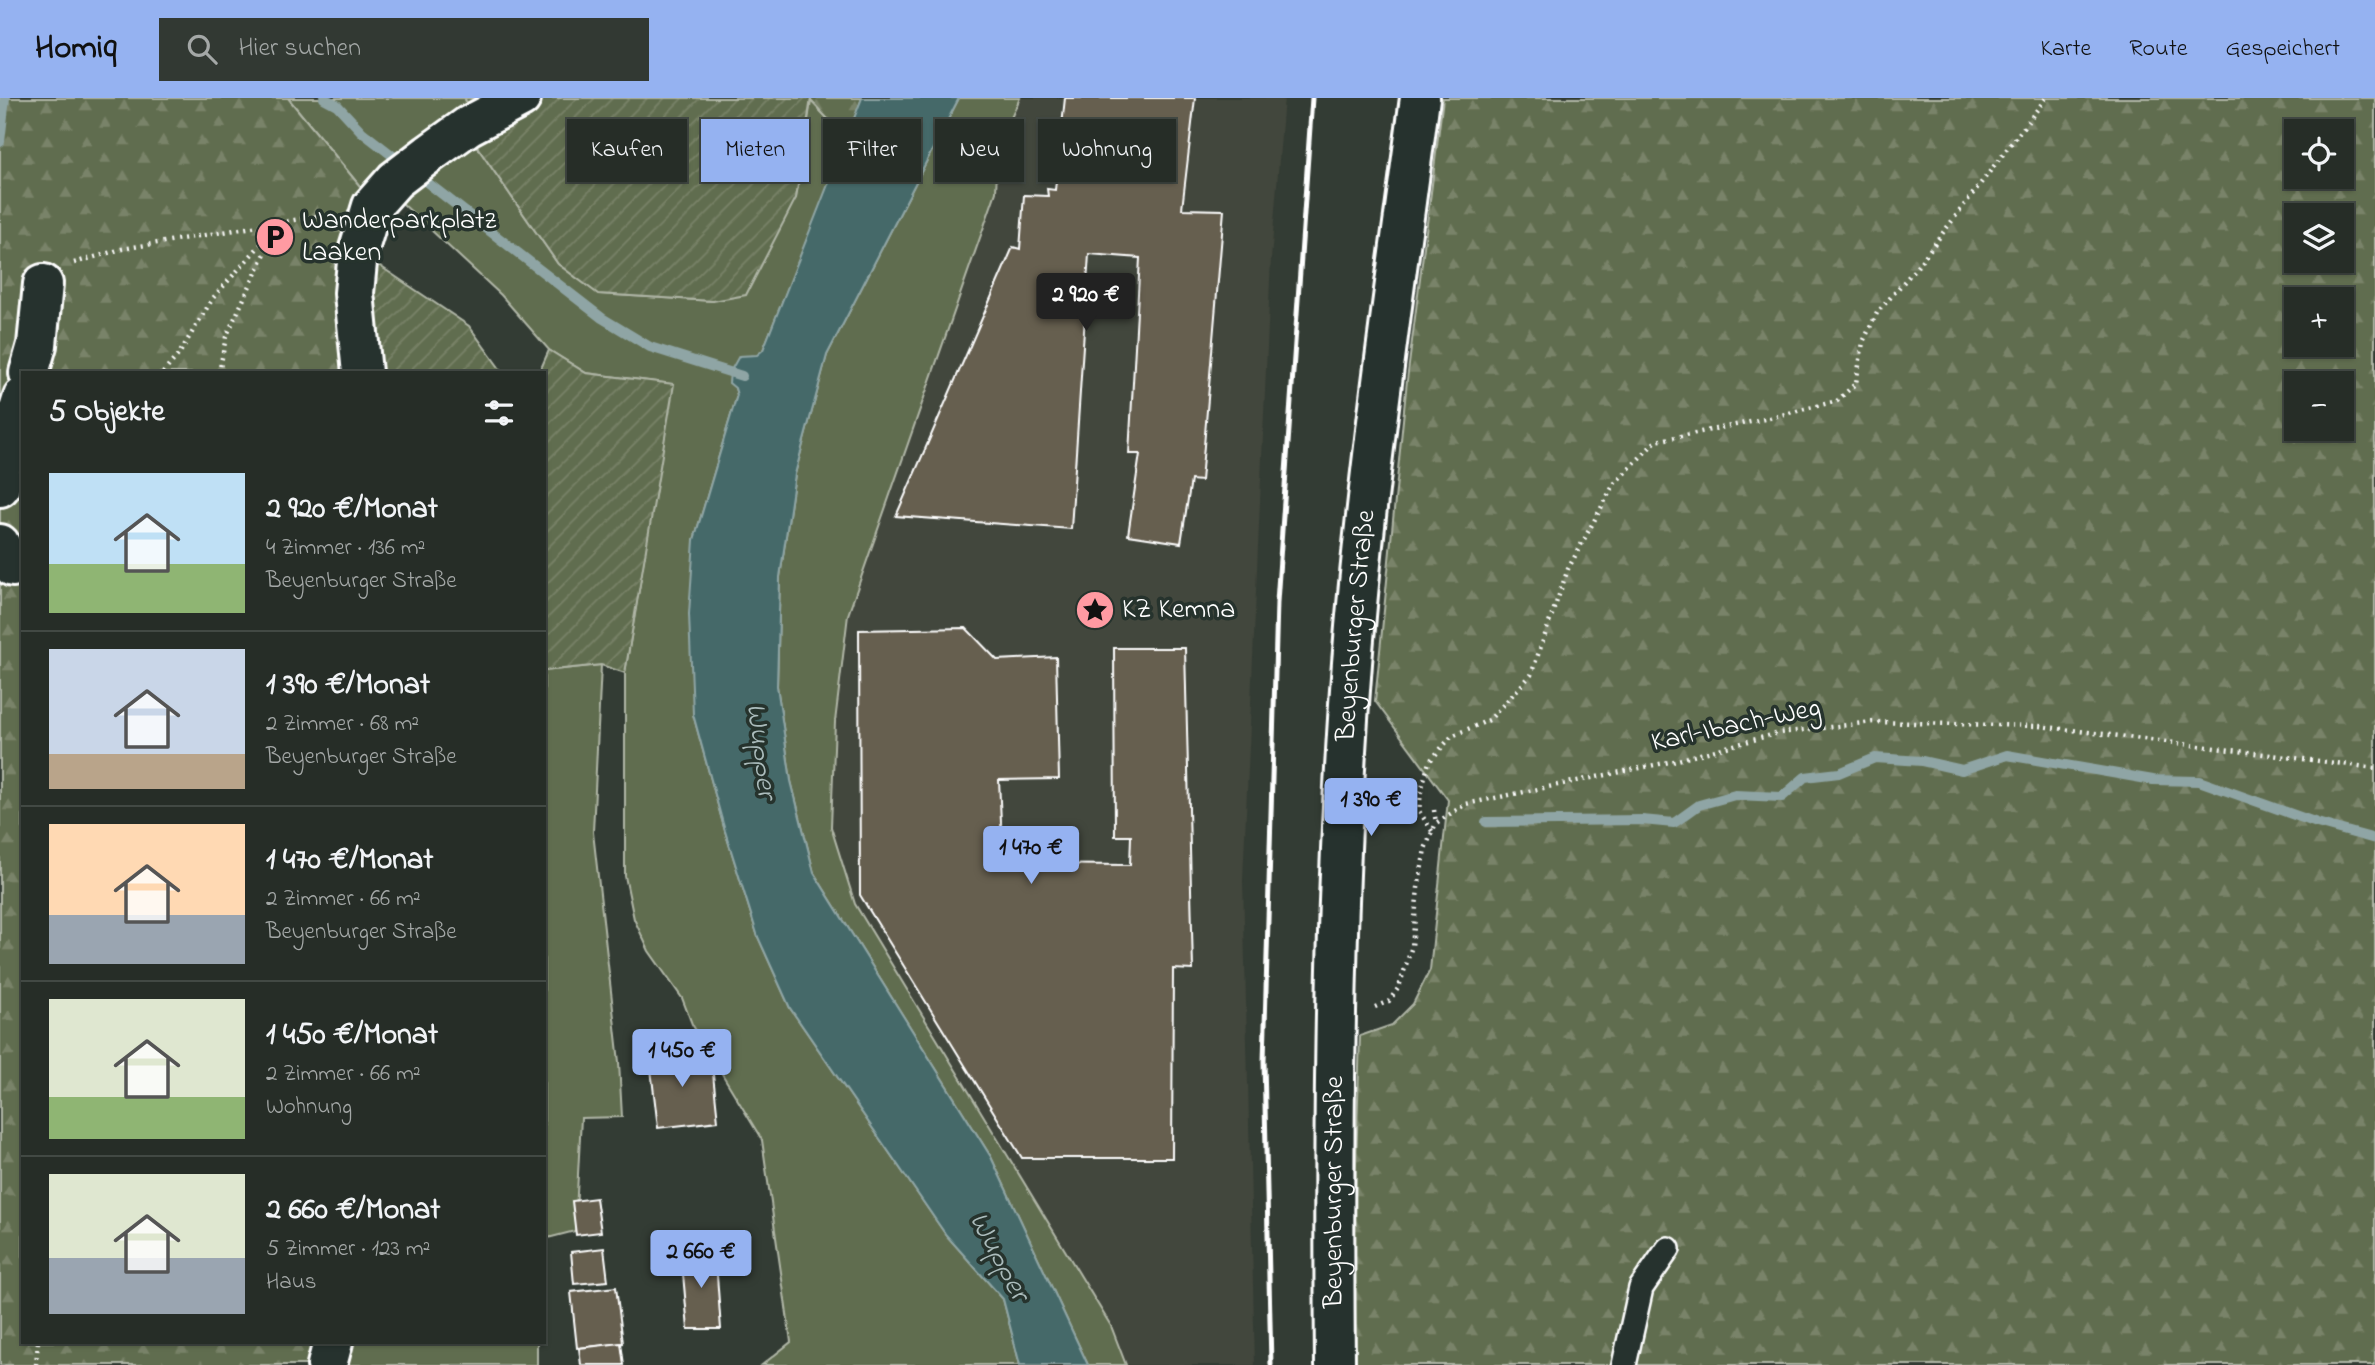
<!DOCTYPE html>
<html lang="de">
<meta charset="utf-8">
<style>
body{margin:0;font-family:"Indie Flower",sans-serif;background:#323933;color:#f1f3f6;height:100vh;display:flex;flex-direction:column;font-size:26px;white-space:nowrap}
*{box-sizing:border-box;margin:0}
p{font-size:23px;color:#a4a8a7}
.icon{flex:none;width:38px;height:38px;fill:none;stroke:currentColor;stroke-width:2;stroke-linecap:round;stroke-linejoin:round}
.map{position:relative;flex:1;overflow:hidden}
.drawer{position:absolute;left:21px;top:273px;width:525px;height:973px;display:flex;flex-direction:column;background:#262d27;border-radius:0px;box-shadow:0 2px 5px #0004,0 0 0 2px #424944}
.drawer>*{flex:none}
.hud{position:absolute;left:567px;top:21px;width:665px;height:63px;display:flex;gap:14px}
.controls{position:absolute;left:2284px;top:21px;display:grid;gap:14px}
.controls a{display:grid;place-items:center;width:70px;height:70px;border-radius:0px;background:#262d27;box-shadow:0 2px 5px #0004,0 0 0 2px #424944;font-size:35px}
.price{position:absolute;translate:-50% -60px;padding:0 16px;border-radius:7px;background:#95b2f1;color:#111;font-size:23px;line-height:46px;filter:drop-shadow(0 2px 4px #0008)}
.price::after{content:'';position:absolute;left:50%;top:42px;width:21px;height:16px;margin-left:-10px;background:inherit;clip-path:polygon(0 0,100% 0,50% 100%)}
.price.current{background:#222;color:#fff}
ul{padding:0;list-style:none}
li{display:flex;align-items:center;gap:21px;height:175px;padding:0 28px}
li+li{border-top:2px solid #424944}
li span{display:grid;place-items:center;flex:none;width:196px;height:140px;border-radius:0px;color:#555}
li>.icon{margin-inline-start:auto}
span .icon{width:84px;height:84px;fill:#fffc;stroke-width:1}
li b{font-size:30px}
h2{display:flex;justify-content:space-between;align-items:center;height:84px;padding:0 28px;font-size:30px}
.chip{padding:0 24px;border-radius:0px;background:#262d27;box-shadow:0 2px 5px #0004,0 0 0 2px #424944;font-size:24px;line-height:63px}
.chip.current{background:#95b2f1;color:#111}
header{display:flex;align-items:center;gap:42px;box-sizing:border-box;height:98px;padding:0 35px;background:#95b2f1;color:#111}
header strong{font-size:33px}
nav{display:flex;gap:38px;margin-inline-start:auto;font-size:24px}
.search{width:490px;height:63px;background:#323933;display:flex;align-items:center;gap:18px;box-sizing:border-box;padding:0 24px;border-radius:0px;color:#a4a8a7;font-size:26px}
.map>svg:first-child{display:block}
</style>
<header>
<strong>Homiq</strong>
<div class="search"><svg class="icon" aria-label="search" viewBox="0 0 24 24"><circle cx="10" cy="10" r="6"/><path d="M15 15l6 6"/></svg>Hier suchen</div>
<nav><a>Karte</a><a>Route</a><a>Gespeichert</a></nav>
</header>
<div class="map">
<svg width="2375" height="1267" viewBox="0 0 2375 1267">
<defs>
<pattern id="forest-firs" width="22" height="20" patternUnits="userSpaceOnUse" patternTransform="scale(1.75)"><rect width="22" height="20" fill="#616d4f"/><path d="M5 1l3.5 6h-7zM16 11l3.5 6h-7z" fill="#798369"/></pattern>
<pattern id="garden-furrows" width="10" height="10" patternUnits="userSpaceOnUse" patternTransform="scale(1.75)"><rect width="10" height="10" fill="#616d4f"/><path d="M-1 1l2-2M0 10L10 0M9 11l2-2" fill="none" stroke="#798369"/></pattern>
</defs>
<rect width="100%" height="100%" fill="#333c34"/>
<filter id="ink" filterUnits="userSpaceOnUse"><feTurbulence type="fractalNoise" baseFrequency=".0143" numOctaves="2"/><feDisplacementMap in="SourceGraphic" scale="14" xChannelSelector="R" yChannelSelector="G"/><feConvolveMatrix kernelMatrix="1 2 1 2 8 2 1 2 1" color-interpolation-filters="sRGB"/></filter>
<g filter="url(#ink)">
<!-- built -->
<polygon fill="#42463c" points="1019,0 1284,0 1271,161 1243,782 1255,1267 1126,1267 1111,1228 855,806 831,729 835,624 848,517 996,94 999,44"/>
<!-- green -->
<g fill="#616d4f" stroke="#b0b6a7" stroke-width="2">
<polygon points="288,0 465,0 478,50 558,166 599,196 713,203 796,100 811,3 847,41 763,252 735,290 737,297 694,442 693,616 725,733 758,839 790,910 946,1137 1003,1201 1020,1267 762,1267 791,1244 762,1042 692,926 682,900 649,853 634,821 625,778 625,575 673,286 586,275 549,252 501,197 403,106 400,94 368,98"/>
<polygon points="959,0 1020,0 998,49 996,94 848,517 835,624 831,729 855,806 1111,1228 1126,1267 1088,1267 991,1059 814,775 791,683 777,588 780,479 795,376 827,257"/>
<polygon points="601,567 593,734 619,964 622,1019 581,1020 575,1133 544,1141 544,573"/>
<polygon points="327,1244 537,1244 537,1267 321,1267"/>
</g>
<!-- forest -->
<g fill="url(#forest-firs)" stroke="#b0b6a7" stroke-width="2" fill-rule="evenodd">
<polygon points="0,0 288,0 368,98 364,275 23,275 23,1244 327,1244 321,1267 0,1267"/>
<polygon points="811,0 862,0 847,41 811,3"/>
<path d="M1443,0H2375V1267H1355V1097L1360,938L1392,927L1413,906L1430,872L1448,702L1375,603L1407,282ZM2296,33H2342V79H2296ZM2296,117H2342V163H2296ZM2296,201H2342V247H2296ZM2296,285H2342V331H2296Z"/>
</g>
<!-- garden -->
<g fill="url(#garden-furrows)" stroke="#b0b6a7" stroke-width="2">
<polygon points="465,0 811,0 796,100 746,197 713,203 598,196 558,166 478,50"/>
<polygon points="362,156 469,228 503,275 364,275"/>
<polygon points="549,252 586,275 674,286 625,575 601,567 544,573 544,275 539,275"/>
</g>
<!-- water -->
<polygon fill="#446969" stroke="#8fa5a5" stroke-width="2" points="862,0 959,0 827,257 795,376 780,479 777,588 791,683 814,775 991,1059 1088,1267 1020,1267 1003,1201 946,1137 790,910 758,839 725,733 693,616 689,516 694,442 737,297 735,290 729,285 730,274 739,258 757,257 763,252"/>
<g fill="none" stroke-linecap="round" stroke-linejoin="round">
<!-- stream -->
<g stroke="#8fa5a5" stroke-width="10">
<polyline points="324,0 337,7 362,34 602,220 650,249 742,278"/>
<polyline points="0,44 5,0"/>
<polyline points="1486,724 1642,722 1674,725 1699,707 1735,697 1782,699 1805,679 1839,675 1875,660 1922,663 1962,672 2007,657 2153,682 2199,683 2317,725 2375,741"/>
</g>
</g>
<!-- building -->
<g fill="#665e4f" stroke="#fff" stroke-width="2">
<polygon points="1065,0 1195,0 1182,111 1224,112 1201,383 1191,382 1181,445 1128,437 1140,356 1129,356 1140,160 1089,156 1071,431 896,418 1013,149 1020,151 1024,97 1048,98 1047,91 1055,92"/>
<polygon points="966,530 997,562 1056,559 1059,681 999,682 1003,766 1130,767 1131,738 1115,738 1114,550 1185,550 1193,872 1173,871 1172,1060 1022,1060 860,797 859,532"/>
<polygon points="691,949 694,969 712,967 718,1023 658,1030 649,954"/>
<polygon points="596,1100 601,1134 576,1137 572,1103"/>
<polygon points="604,1150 608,1183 574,1186 571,1154"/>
<polygon points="715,1151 721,1231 688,1231 681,1154"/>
<polygon points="616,1189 623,1245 577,1250 571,1194"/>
<polygon points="621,1245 624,1267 581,1267 579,1250"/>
</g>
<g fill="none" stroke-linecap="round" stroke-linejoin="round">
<!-- lane casing -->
<g stroke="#fff" stroke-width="28">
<polyline id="lane" points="1624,1267 1641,1190 1668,1151"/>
</g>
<!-- street casing -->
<g stroke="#fff" stroke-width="44">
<g id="street">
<polyline points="29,275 37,247 43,186"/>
<polyline points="362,275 354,195 358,154 372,108 395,82 429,56 468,28 521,0"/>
<polyline points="0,389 1,370 23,299"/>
<polyline points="0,446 13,469"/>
<polyline points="327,1267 333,1244"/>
</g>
</g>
<!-- secondary casing -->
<g stroke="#fff" stroke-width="44">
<g id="secondary">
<path id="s1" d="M1335,1267C1333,1033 1334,798 1352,565C1367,376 1395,188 1420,0"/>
</g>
</g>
<!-- path -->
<g stroke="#fff" stroke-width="4.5" stroke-dasharray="2 5" stroke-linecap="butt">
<polyline points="74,165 122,151 330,116"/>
<polyline points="163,275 179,256 213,200 278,127"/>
<polyline points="219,275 226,239 275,134"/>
<polyline points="1434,712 1436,725"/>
<polyline points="1432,733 1419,713 1421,693 1429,664 1452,638 1489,622 1531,577 1568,471 1614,386 1656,343 1765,321 1837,303 1856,285 1863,244 1877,215 1916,170 2046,0"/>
<polyline points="1375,909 1389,903 1399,889 1412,848 1418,790 1425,751 1436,725 1466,706 1674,663 1779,635 1873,624 2039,628 2375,670"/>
<polyline points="36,1267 38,1244"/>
</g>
<!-- lane -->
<use href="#lane" stroke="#26332d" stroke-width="23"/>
<!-- street -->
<use href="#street" stroke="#26332d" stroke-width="38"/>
<!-- secondary -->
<use href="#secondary" stroke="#26332d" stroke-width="38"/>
<!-- rail -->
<polyline stroke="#fff" stroke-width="5" points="1271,1267 1264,963 1277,504 1312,0"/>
</g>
</g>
<!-- icons -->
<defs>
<g id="parking-disc" transform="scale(2.0125)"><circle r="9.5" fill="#ff9aa2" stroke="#26332d"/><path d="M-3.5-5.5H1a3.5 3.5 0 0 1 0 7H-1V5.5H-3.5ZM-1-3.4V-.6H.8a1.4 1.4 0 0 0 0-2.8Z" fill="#111"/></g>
<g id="sight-disc" transform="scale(2.0125)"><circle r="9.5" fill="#ff9aa2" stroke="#26332d"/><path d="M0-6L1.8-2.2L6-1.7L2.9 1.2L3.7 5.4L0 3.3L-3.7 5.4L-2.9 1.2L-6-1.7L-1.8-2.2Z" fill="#111"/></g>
</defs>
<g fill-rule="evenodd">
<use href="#parking-disc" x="275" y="139"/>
<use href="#sight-disc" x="1095" y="512"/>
</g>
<g text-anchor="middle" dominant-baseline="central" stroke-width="7" stroke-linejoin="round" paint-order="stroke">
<!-- poi labels -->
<g font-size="28" fill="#fff" stroke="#26332d" text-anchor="start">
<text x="302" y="123">Wanderparkplatz<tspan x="302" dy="32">Laaken</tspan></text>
<text x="1122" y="512">KZ Kemna</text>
</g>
<!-- street labels -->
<g font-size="28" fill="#fff" stroke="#26332d">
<text stroke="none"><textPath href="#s1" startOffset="740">Beyenburger Straße</textPath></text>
<text transform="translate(1736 628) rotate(-12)">Karl-Ibach-Weg</text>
<text stroke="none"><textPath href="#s1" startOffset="173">Beyenburger Straße</textPath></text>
</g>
<!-- water labels -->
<g font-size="30" font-style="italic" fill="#abbcbc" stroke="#26332d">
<text transform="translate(760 653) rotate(83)">Wupper</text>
<text transform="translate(998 1159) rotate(62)">Wupper</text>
</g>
</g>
</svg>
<div class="controls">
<a><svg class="icon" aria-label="locate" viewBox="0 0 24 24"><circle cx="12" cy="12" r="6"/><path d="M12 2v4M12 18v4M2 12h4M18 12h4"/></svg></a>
<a><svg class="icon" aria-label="layers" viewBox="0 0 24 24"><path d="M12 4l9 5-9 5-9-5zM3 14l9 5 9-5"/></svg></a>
<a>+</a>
<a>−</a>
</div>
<b class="price current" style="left:1086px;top:235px">2 920 €</b>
<b class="price" style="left:1371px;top:740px">1 390 €</b>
<b class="price" style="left:1031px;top:788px">1 470 €</b>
<b class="price" style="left:682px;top:991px">1 450 €</b>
<b class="price" style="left:701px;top:1192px">2 660 €</b>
<div class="hud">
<a class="chip">Kaufen</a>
<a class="chip current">Mieten</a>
<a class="chip">Filter</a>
<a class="chip">Neu</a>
<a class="chip">Wohnung</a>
</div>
<section class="drawer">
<h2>5 Objekte<svg class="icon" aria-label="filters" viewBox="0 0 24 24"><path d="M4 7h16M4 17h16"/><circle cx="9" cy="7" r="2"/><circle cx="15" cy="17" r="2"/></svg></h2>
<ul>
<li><span style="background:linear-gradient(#bfe0f5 65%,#8fb573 0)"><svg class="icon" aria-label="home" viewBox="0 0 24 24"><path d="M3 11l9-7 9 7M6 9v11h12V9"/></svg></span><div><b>2 920 €/Monat</b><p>4 Zimmer · 136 m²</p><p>Beyenburger Straße</p></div></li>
<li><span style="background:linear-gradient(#c9d6e8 75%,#b9a48a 0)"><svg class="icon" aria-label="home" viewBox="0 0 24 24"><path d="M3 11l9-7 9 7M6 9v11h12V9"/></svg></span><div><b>1 390 €/Monat</b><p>2 Zimmer · 68 m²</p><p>Beyenburger Straße</p></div></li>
<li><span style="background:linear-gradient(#ffd9b3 65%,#9aa5b1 0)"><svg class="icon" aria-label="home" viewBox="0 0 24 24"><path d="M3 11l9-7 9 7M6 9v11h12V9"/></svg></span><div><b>1 470 €/Monat</b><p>2 Zimmer · 66 m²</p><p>Beyenburger Straße</p></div></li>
<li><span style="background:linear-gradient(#dfe7d0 70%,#8fb573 0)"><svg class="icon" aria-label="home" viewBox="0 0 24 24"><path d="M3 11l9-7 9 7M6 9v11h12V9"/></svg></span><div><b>1 450 €/Monat</b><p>2 Zimmer · 66 m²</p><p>Wohnung</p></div></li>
<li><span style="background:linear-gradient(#dfe7d0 60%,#9aa5b1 0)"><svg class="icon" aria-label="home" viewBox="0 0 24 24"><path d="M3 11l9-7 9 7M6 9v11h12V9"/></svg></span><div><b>2 660 €/Monat</b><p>5 Zimmer · 123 m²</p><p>Haus</p></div></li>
</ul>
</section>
</div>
